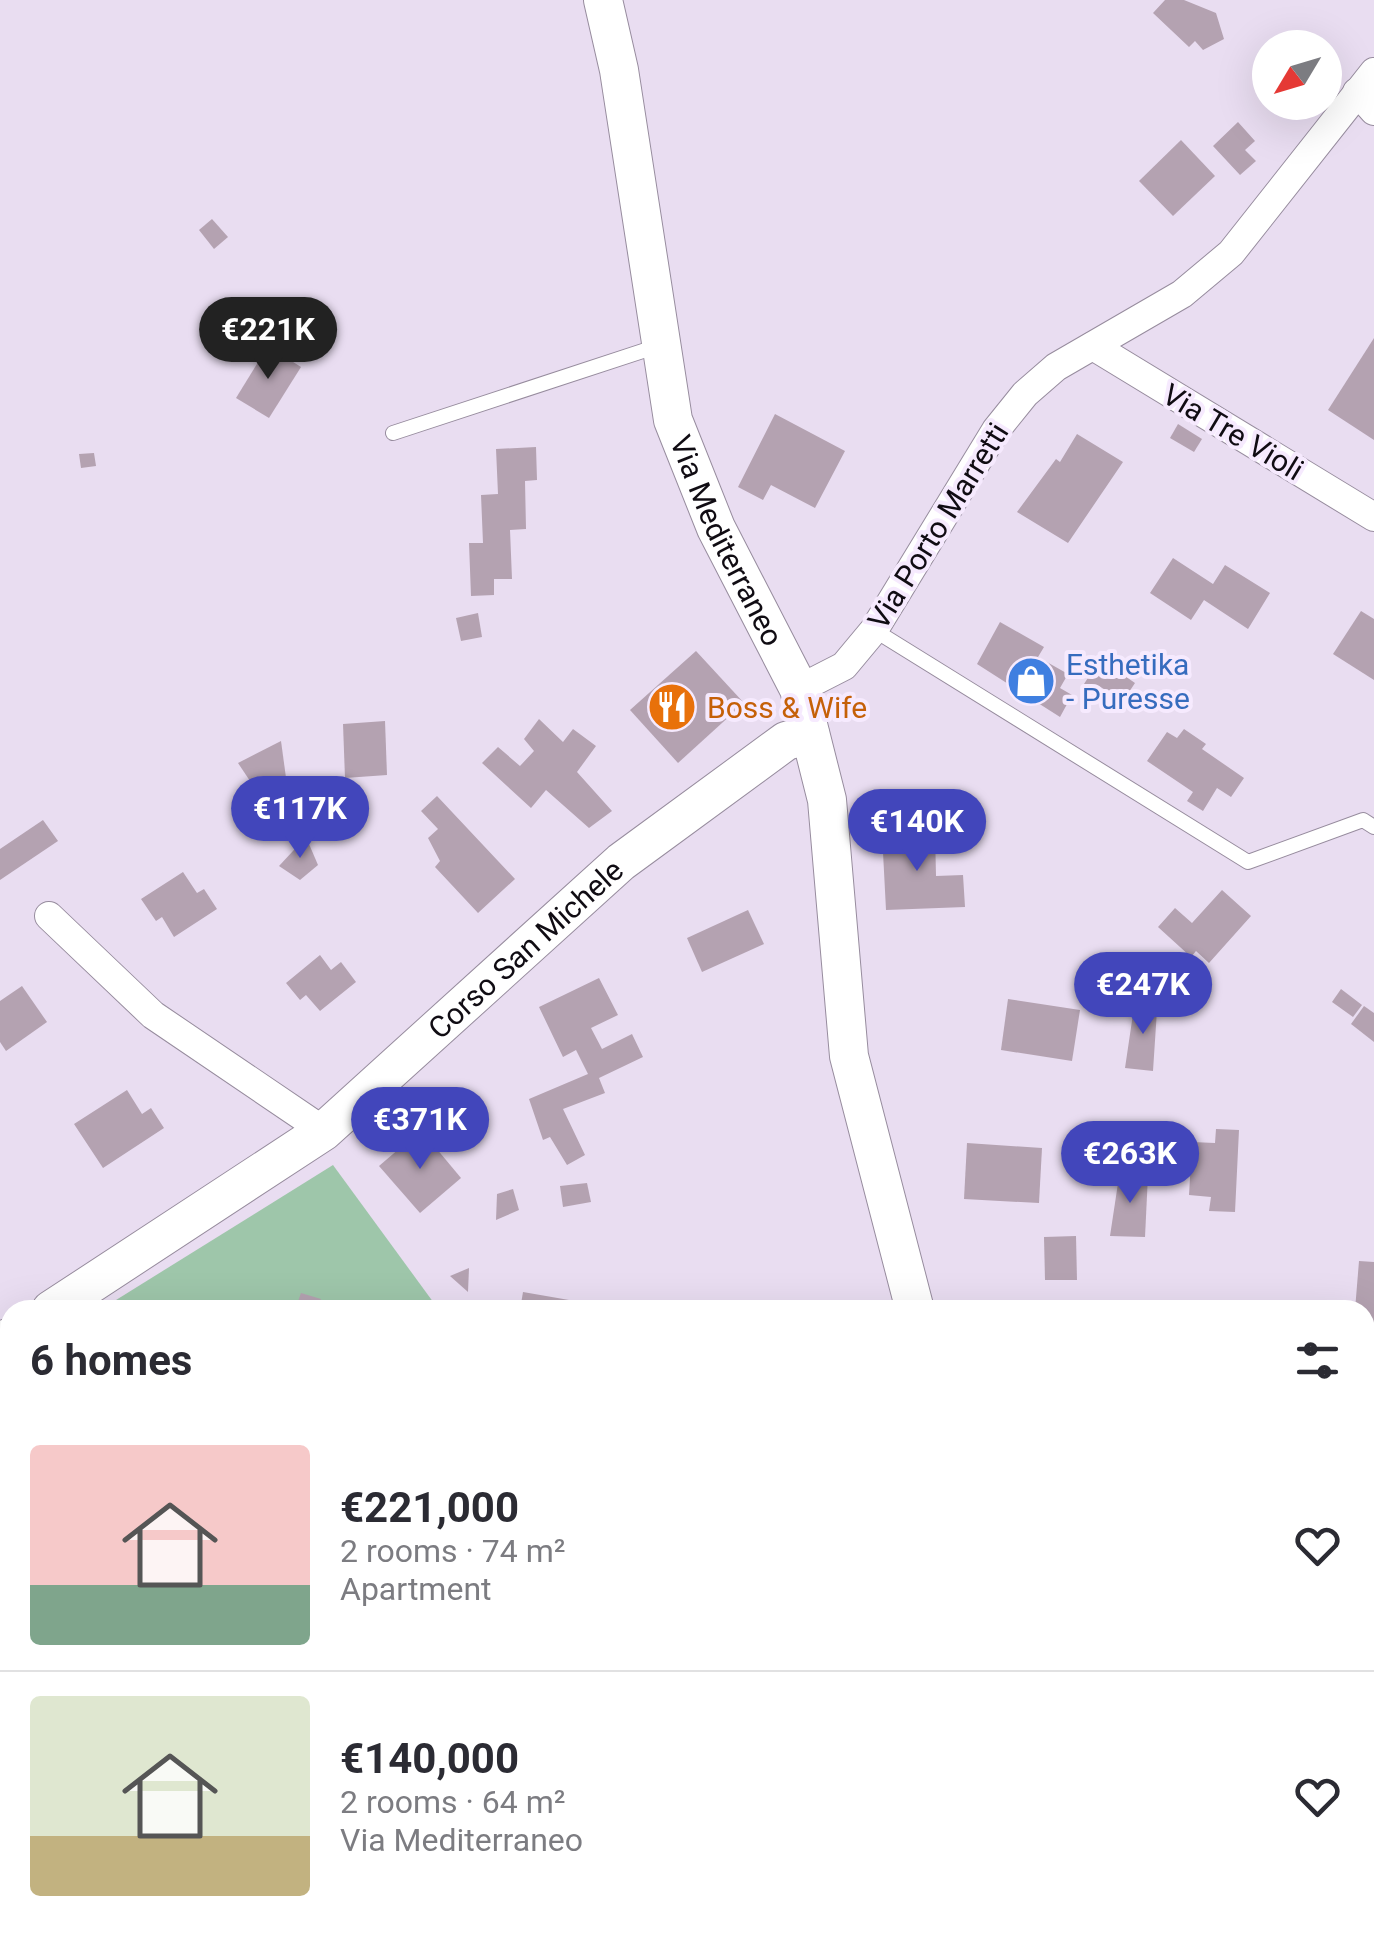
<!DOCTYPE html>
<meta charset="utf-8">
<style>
body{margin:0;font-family:Roboto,sans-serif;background:#f2f2f3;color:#2b2b33;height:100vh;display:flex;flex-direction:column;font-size:38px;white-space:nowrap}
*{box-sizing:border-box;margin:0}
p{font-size:32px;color:#7c7c81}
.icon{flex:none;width:55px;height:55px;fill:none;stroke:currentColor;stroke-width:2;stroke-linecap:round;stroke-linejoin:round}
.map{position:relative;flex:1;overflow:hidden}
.sheet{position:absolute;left:0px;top:1300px;width:1375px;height:642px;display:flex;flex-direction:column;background:#fff;border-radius:30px 30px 0 0;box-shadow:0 10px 40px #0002}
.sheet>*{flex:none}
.needle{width:65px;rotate:232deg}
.fabs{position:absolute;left:1252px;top:30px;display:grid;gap:20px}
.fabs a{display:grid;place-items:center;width:90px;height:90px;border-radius:50%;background:#fff;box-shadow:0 10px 40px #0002;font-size:50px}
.price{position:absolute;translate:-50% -85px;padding:0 22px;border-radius:35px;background:#4246bb;color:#fff;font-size:32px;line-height:65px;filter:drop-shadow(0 2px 5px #0008)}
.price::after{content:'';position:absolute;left:50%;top:60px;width:30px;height:22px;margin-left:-15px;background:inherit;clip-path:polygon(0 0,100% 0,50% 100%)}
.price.current{background:#222;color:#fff}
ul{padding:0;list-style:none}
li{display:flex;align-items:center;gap:30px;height:250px;padding:0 30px}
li+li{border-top:2px solid #e1e1e2}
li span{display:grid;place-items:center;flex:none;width:280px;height:200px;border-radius:10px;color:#555}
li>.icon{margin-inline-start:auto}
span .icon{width:120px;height:120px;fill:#fffc;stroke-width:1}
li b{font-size:42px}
h2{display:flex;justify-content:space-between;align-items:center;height:120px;padding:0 30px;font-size:42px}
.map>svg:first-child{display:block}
</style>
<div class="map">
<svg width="1374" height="1941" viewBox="0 0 1374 1941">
<rect width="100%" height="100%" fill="#e9ddf1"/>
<!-- green -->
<g fill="#9ec6aa">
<polygon points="333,1165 439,1310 100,1310"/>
<polygon points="10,1366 10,1932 536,1932 539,1941 0,1941 0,1373"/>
<polygon points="1374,1882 1374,1941 1326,1941 1333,1933 1365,1932 1365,1893"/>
<polygon points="696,1933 809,1933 811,1941 698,1941"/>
</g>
<!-- building -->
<g fill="#b4a2b1">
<polygon points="1165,0 1184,0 1216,13 1224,39 1203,50 1195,41 1189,47 1153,13"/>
<polygon points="1238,122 1255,141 1245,150 1256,161 1240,175 1213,146"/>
<polygon points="1181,140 1215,176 1173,216 1139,181"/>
<polygon points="212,219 228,237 214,249 199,230"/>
<polygon points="1374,338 1374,440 1328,410"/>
<polygon points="268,346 301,367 269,418 236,398"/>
<polygon points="775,414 845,451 815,508 771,485 763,500 738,487"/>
<polygon points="1178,424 1202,439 1194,452 1170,438"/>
<polygon points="1077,434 1123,462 1068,543 1017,512 1056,459 1060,462"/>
<polygon points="536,447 537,480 525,481 526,529 510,530 512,579 494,579 494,595 471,596 469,543 483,543 481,495 498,494 496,449"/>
<polygon points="94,453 96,466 81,468 79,454"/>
<polygon points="1173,558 1213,584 1225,565 1270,593 1248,629 1204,600 1191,620 1150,593"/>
<polygon points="1361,611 1374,619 1374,680 1333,654"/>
<polygon points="478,613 482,637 461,641 456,618"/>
<polygon points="1000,622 1044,647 1038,657 1068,674 1060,688 1072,695 1060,717 977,664"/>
<polygon points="696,651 744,703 678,763 630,710"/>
<polygon points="1100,659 1135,683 1123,701 1099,686 1095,692 1084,684"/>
<polygon points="539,719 563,742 573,729 596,746 577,772 612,811 589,828 546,790 531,808 482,763 498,747 520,766 534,751 524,739"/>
<polygon points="385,721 387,775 345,778 343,724"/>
<polygon points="1184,729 1206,744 1202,749 1244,778 1231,797 1217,788 1203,811 1187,801 1193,792 1147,761 1167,732 1177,738"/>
<polygon points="281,741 287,785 258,793 238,763"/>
<polygon points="437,796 515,879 478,913 435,867 440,861 428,838 438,829 421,811"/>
<polygon points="43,820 58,841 0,880 0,849"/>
<polygon points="935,831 936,876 963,875 965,907 886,910 882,833"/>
<polygon points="306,837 318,865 300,880 279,866"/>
<polygon points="183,872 197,893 204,889 217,909 174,937 162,917 156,921 141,899"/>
<polygon points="1222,890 1251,916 1209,963 1196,951 1191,957 1158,927 1175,908 1192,923"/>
<polygon points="748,910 764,944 702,972 687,938"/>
<polygon points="320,955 331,970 341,962 356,982 320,1011 306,995 300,1000 286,983"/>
<polygon points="599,978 618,1015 591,1028 602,1049 632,1034 643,1057 599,1078 605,1093 563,1109 585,1155 567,1165 550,1137 543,1140 529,1099 588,1074 576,1050 563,1057 539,1007"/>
<polygon points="22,986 47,1022 6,1051 0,1042 0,1001"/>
<polygon points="1341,989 1362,1005 1353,1017 1332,1002"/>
<polygon points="1144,994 1158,995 1153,1071 1125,1068 1133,1014 1143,1015"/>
<polygon points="1008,999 1080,1010 1072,1061 1001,1050"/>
<polygon points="1364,1006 1374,1013 1374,1042 1351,1024"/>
<polygon points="127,1090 142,1114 151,1108 164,1128 103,1168 74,1124"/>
<polygon points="1216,1129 1239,1130 1235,1212 1209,1211 1211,1197 1189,1195 1192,1142 1215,1143"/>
<polygon points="421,1130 461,1178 420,1213 379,1166"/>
<polygon points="967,1143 1042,1148 1039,1203 964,1199"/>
<polygon points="1120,1170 1148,1175 1145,1237 1110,1236"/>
<polygon points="587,1183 591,1202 563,1207 560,1186"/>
<polygon points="513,1189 519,1210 496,1220 497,1194"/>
<polygon points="1076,1236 1077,1280 1045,1280 1044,1237"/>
<polygon points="1359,1261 1374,1262 1374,1345 1365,1344 1365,1310 1355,1310"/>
<polygon points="469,1268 468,1292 450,1276"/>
<polygon points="523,1292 569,1300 568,1310 520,1310"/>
<polygon points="301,1293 321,1299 317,1310 295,1310"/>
</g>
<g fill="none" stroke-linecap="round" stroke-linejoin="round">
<!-- lane casing -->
<g stroke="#978c9e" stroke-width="16">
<g id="lane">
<polyline points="393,433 658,346"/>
<polyline points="874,630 1248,862 1363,820 1374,827"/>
</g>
</g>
<!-- street casing -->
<g stroke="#978c9e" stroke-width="30">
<g id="street">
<polyline points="1357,92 1374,111"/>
<polyline points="1093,346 1374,517"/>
<polyline points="799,689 844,666 874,630 996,430 1025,394 1056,367 1182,294 1231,253 1374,72"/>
<polyline points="49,916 153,1015 324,1131"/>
<polyline points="1054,1932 1057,1941"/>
</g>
</g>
<!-- secondary casing -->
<g stroke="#978c9e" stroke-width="40">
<g id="secondary">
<path id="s1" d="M603,0L619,70L673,420L716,528L799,689L827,800L849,1056L915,1310"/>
<path id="s2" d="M51,1310L324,1131L621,862L786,741L810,734"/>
<polyline points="0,1344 10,1337"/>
<polyline points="1365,1487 1374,1490"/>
</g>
</g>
<!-- lane -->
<use href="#lane" stroke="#fff" stroke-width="14"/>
<!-- street -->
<use href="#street" stroke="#fff" stroke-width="28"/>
<!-- secondary -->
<use href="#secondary" stroke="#fff" stroke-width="38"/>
</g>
<!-- icons -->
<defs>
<g id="shop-disc" transform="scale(2.5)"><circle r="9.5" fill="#3f7fe0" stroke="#f6eafe"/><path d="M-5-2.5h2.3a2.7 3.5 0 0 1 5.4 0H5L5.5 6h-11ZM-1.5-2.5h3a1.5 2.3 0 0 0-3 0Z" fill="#fff"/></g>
<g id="restaurant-disc" transform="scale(2.5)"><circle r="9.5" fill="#e8710a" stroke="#f6eafe"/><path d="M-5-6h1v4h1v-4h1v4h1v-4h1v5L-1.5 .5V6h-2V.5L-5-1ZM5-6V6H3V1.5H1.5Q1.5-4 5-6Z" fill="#fff"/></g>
</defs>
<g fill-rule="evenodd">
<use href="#shop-disc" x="1031" y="681"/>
<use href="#restaurant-disc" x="672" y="707"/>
</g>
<g text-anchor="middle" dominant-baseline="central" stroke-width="8" stroke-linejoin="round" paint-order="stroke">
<!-- street labels -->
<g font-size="30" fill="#100c13" stroke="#f6eafe">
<text transform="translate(1233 432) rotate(31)">Via Tre Violi</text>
<text transform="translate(938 526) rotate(-58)">Via Porto Marretti</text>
<text stroke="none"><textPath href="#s1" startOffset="558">Via Mediterraneo</textPath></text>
<text stroke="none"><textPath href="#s2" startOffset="598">Corso San Michele</textPath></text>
</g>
<!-- shop labels -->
<g font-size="30" fill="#366cbe" stroke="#f6eafe" text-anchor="start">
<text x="1066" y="664">Esthetika<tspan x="1066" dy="34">- Puresse</tspan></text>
</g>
<!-- food labels -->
<g font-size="30" fill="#c56008" stroke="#f6eafe" text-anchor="start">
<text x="707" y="707">Boss &amp; Wife</text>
</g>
</g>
</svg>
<div class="fabs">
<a><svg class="needle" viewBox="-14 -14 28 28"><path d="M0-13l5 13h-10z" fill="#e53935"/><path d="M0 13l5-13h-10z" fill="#7c7c81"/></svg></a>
</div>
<b class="price current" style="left:268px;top:382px">€221K</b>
<b class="price" style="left:300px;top:861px">€117K</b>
<b class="price" style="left:917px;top:874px">€140K</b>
<b class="price" style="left:1143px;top:1037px">€247K</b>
<b class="price" style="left:420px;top:1172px">€371K</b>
<b class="price" style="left:1130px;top:1206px">€263K</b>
<section class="sheet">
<h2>6 homes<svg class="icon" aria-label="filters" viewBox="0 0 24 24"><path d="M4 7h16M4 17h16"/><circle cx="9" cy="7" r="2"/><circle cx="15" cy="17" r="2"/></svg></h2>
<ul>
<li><span style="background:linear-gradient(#f6c9c9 70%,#7fa58c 0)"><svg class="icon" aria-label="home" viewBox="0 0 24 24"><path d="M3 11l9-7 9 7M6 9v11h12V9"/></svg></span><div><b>€221,000</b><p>2 rooms · 74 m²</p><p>Apartment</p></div><svg class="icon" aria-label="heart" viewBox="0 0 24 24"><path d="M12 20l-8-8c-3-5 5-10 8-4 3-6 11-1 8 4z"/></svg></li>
<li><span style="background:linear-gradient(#dfe7d0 70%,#c2b280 0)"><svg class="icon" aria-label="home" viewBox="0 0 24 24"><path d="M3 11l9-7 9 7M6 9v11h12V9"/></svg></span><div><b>€140,000</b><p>2 rooms · 64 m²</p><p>Via Mediterraneo</p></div><svg class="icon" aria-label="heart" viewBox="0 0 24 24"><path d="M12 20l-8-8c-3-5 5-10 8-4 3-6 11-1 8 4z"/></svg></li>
</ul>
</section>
</div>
